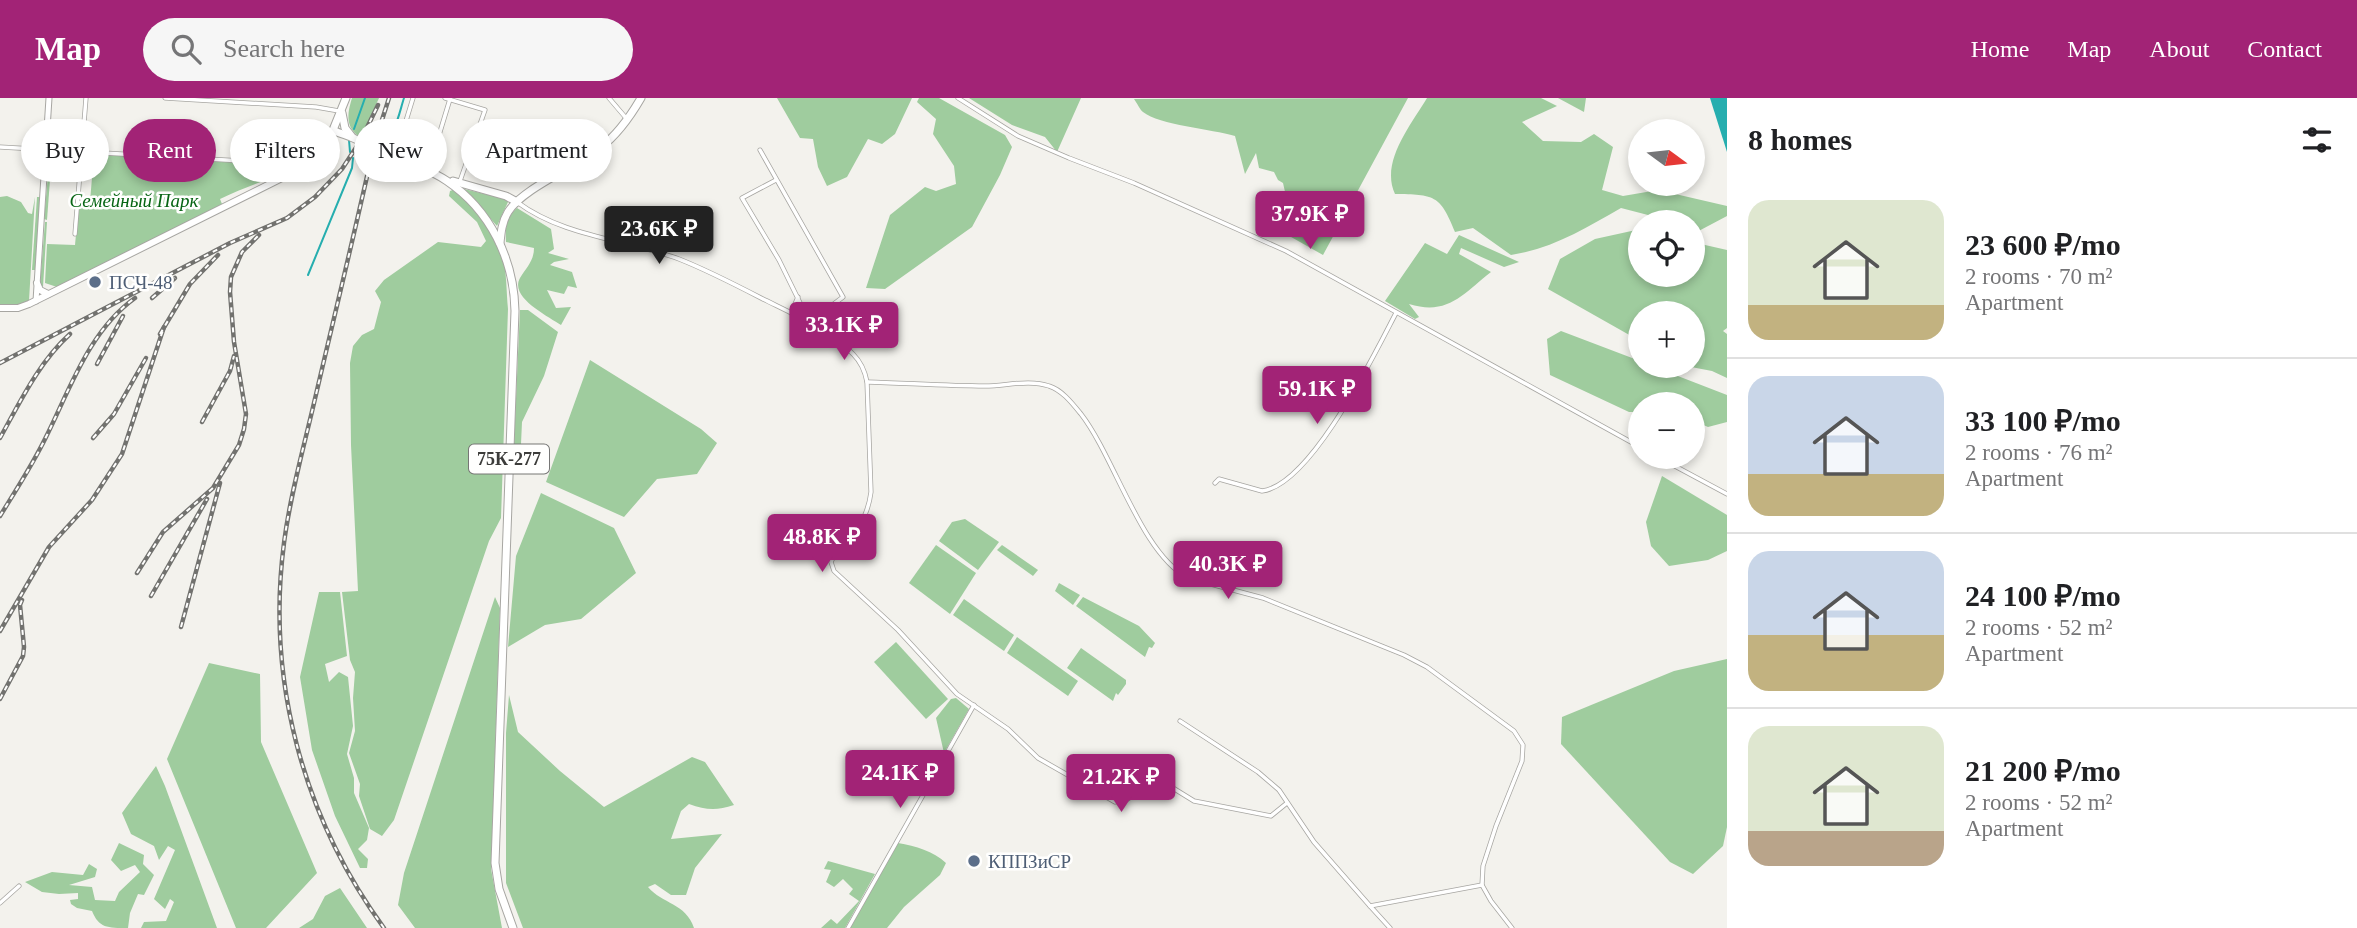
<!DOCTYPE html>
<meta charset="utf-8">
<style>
body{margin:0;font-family:"Times New Roman",serif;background:#f6f6f6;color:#202124;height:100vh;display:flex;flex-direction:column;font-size:26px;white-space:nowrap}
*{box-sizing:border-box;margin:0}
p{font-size:23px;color:#757577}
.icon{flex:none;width:38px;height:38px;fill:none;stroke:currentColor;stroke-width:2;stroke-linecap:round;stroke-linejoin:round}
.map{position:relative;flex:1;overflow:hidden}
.panel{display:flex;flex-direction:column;background:#fff;width:630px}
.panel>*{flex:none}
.hud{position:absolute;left:21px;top:21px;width:665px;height:63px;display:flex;gap:14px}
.needle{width:46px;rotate:105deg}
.tools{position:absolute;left:1628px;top:21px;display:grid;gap:14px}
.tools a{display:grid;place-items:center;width:77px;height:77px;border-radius:50%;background:#fff;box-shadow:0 4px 10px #0003;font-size:35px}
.price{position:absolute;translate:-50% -60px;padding:0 16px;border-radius:7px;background:#a22376;color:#fff;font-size:23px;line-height:46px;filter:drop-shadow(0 2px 4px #0008)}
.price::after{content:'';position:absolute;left:50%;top:42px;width:21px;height:16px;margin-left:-10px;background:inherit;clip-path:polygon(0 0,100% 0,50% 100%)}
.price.selected{background:#222;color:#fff}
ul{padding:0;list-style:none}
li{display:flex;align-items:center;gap:21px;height:175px;padding:0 21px}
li+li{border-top:2px solid #e0e0e0}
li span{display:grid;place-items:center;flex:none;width:196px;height:140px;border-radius:21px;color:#555}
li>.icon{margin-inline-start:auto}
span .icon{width:84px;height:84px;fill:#fffc;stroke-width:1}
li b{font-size:30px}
h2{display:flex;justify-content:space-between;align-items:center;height:84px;padding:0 21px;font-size:30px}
.pill{padding:0 24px;border-radius:32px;background:#fff;box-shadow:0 4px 10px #0003;font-size:24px;line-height:63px}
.pill.selected{background:#a22376;color:#fff}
header{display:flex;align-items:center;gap:42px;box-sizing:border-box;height:98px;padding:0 35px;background:#a22376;color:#fff}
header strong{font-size:33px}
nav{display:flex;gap:38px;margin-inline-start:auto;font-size:24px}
.search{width:490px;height:63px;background:#f6f6f6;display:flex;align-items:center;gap:18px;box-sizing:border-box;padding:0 24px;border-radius:38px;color:#757577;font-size:26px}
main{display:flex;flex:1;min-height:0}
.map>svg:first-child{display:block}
</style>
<header>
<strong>Map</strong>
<div class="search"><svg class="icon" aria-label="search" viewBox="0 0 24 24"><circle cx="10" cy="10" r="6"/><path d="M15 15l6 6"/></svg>Search here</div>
<nav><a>Home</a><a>Map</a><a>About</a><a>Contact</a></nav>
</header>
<main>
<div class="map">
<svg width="1727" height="830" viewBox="0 0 1727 830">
<rect width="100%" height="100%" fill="#f3f2ed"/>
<!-- green -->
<g fill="#9fcc9e">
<path d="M352,0H379L361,40C345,30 347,16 352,0Z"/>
<polygon points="777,0 912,0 895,36 882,46 868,41 847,79 827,88 818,69 813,41 800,40"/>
<polygon points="919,0 939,0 1005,37 1012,49 1000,77 972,129 885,191 866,190 890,117 925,89 936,93 956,86 954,68 933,36 936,21 917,4"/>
<polygon points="969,0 1081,0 1057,54 1045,39 1012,27"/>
<path d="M1408,0L1323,157L1284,135L1305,116L1288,107L1283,85L1278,82L1274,74L1259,70L1256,55L1245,76L1235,38C1212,31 1159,27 1143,14C1140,12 1137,5 1134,1Z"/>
<path d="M1427,0H1541L1557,8L1522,24L1543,43L1581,44L1594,36L1613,49L1602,92L1623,98L1658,92L1727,108V118L1693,136L1692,124H1675L1621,110C1586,130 1552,151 1511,157L1473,130L1455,134C1440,96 1434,97 1395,96C1380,64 1411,27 1427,0Z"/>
<polygon points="1558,0 1586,0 1584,14"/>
<polygon points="50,55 52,55 47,122 44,121"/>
<path d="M94,55L275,67L283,69L287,74L280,79L278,76C258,86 240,91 220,101L222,106L212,112L57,189L45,185L47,146L75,147L79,104H90Z"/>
<path d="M455,91C471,108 491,127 500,149C507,167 506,191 508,211L501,420L489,443L394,722L382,738L370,731L359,698L360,686L349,655L355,633L353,600L355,574L350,562L342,494L358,493L351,347L350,265L353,248L362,237L374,231L381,204L375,193L384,182L438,144L481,149L486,143L477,124L449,98L450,93Z"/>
<polygon points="464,91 506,101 508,104 497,128"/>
<polygon points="7,98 21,104 28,115 32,116 35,99 29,203 16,207 0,207 0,99"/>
<polygon points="37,99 40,99 35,172 32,172"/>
<path d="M517,110L551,131L554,151L548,155L569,161L554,164L550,167L572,174L577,190L568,188L564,196L547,192L556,210L571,209L561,227C548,218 509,199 520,180C526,170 534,163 534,150L506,144C505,129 506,120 517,110Z"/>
<polygon points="45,124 47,124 43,189 40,186"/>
<polygon points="1636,132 1640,132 1640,177 1692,177 1692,144 1727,152 1727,230 1723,233 1727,236 1727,280 1712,273 1686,268 1692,268 1692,215 1640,215 1640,243 1548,191 1560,161 1595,141"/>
<path d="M1459,137L1519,164L1504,169L1461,150L1459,156L1491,174C1463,196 1448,218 1409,206L1419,219L1415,221L1385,203L1425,145L1447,156Z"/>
<polygon points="520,212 528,212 558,234 544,278 522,324 520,368 513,367"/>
<polygon points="1561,233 1640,263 1640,268 1652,268 1727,297 1727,324 1708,329 1692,322 1692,306 1640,306 1640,314 1629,314 1550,277 1547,241"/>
<polygon points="590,262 701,331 717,345 697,376 657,381 624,419 546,384"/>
<polygon points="1662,378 1727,417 1727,453 1708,462 1669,468 1651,448 1646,424"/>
<polygon points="541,395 614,430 636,475 581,521 545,527 508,549 516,458"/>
<polygon points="965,421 999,444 978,472 939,443 952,424"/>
<polygon points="936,447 976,475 950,516 909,485"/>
<polygon points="1002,447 1038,472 1033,478 997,452"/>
<polygon points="1059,485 1080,497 1073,507 1055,493"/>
<polygon points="319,494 340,494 347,558 325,566 329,584 339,574 348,579 353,628 347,656 354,680 354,695 369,730 367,742 358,751 368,761 367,770 360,770 335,718 312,652 300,579"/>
<polygon points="495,499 500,510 491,771 502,830 415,830 398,807 404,775"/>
<polygon points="1083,499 1139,528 1155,545 1152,550 1149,549 1145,559 1076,508"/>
<polygon points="964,501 1014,537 1004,553 953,517"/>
<polygon points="1017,539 1078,583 1068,598 1007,555"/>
<polygon points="896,544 948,601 926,621 874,564"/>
<polygon points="1081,550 1126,582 1126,586 1118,597 1116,595 1113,603 1067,570"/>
<polygon points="1727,561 1727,729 1723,748 1693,776 1670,764 1561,646 1562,619 1674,573"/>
<polygon points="209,565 260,576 261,644 317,775 266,830 236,830 167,661"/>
<path d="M509,597L518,634L560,673L604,709L692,659L705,664L734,707C716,713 706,712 689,706L681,713L671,741L722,736L695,770L686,797H671L655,786L648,789C662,806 686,805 694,830H523L506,785V635Z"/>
<polygon points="956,600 969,611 944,655 936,620 951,601"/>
<polygon points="156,668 165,688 217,830 141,830 144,824 166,823 174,804 170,801 165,811 154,801 175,752 168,748 159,762 154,748 131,736 122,715"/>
<path d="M119,745L144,757L143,766L154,777L144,797L138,796L130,815L128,830C107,830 99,830 92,813L77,810L71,806L70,802L78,801V795L59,796L42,794L25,784L52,774L83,777L89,766L97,771L95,779L69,787L92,789L95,802L115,803L119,794L140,774L135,767L121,773L111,762Z"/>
<path d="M898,745C916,748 933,753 946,765L940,777L904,809L887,830H850Z"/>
<polygon points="828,763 875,776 845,830 821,830 831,821 837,826 859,803 849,796 853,791 843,781 834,789 826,784 831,772 824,771"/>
<polygon points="340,790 367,830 299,830 313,821 325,798"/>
</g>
<!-- water -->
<polygon fill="#26aeaf" points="1710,0 1727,0 1727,54"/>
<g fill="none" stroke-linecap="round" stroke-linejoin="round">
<!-- stream -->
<g stroke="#26aeaf" stroke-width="2">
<polyline points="354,31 365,0"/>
<polyline points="349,42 350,54"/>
<path d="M378,47C395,42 399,15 404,0"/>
<polyline points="308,177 352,70 353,60"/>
</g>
<!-- minor casing -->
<g stroke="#a7a6a2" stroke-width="5">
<g id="minor">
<polyline points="165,0 316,9 339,13"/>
<polyline points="445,0 485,12 460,83"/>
<polyline points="609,0 626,20"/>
<polyline points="958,0 1018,38 1069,60 1134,85 1286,153 1640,349"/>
<polyline points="476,37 571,67"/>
<polyline points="0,49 276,65 284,68 290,76"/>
<polyline points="760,52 843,199 810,224"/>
<polyline points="401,59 398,49 413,0"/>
<polyline points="429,70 450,1"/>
<polyline points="776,82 742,100 779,162 809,223"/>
<path d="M517,104C564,139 625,141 679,161C707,172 734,186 761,200C793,216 827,230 853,256C861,264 865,273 867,284L871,394C867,425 853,436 834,458L831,464L834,473L898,532L957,596L1008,631L1038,660L1115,704L1124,703L1160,682L1194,703L1271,718L1287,705"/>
<polyline points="75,136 86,0"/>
<polyline points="791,215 798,199"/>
<path d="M867,284C906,285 946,288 985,288C1006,288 1029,281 1049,288C1062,292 1072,305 1081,316C1115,360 1141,455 1188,480L1263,500L1404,557L1427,569L1514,633L1523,647L1522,663L1496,728L1483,768L1482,787L1491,803L1512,830"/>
<polyline points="1658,359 1727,396"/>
<path d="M1215,385L1219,381L1262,393C1311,387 1374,257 1396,215"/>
<polyline points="1180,623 1258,674 1279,692 1314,744 1370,808 1482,787"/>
<polyline points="0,805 19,788"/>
<polyline points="1370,808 1390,830"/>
<polyline points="848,830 974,607"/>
</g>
</g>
<!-- tertiary casing -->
<g stroke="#a7a6a2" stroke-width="7">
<polyline id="tertiary" points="36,203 49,0"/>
</g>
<!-- secondary casing -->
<g stroke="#a7a6a2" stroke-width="8">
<g id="secondary">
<polyline points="37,185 40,192 48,196"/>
<polyline points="0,210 18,210 29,206 304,69 320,56 333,32"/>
</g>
</g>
<!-- primary casing -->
<g stroke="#a7a6a2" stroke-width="9">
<g id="primary">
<path d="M346,0L333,32C340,36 347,37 353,40C370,48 386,54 403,61C418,68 434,74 447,83C490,112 514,161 515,213L495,765L499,791L513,830"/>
<polyline points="342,15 345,30 352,39"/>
<polyline points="453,83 506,98 517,104"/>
<path d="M500,145C501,134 502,124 508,114C523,90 576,69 600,50C617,37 630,19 641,0"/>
</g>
</g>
<!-- minor -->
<use href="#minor" stroke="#fff" stroke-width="3.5"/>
<!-- tertiary -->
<use href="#tertiary" stroke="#fff" stroke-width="5"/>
<!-- secondary -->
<use href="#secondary" stroke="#fff" stroke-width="6"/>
<!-- primary -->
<use href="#primary" stroke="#fff" stroke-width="7"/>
<!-- rail casing -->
<g stroke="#72726f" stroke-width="4.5">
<g id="rail">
<polyline points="152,200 175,180"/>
<polyline points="160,236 190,186 218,157"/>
<polyline points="0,265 230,145 287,120 315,99 342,71 361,42 378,7"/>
<polyline points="97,266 123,218"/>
<polyline points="202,324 230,273 234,258"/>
<path d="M0,340C20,304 39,264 70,236"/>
<polyline points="93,340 114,316 146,260"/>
<path d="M0,418C16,392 33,366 46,339C70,291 89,233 135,200"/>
<polyline points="137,475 163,434 213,390 239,347 244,331 246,316 234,244 230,194 231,179 242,154 259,137"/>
<polyline points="151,498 207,401"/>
<polyline points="181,529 220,385"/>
<polyline points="0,533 49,449 92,402 122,356 164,229"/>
<polyline points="0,601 23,558 24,549 20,507 22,502"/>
<path d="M384,830C303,719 266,582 284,445C290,398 303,352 314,305C334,219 355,134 374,47L389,0"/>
</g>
</g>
<!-- rail -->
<use href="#rail" stroke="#fffffe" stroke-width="2" stroke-dasharray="5" stroke-linecap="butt"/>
</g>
<!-- markers -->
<g fill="#5c6f8a" stroke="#fffffe" stroke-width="2.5">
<circle cx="95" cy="184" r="7"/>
<circle cx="974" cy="763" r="7"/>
</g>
<g text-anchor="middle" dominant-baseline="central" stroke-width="5" stroke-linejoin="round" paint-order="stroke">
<!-- shield labels -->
<rect fill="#fffffe" stroke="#767675" stroke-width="2" x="469" y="346.5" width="80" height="29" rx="5"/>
<g font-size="18" font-weight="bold" fill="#3c3c3a">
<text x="509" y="361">75К-277</text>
</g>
<!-- park labels -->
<g font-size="19" font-style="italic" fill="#076514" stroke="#fffffe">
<text x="134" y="102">Семейный Парк</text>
</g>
<!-- service labels -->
<g font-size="19" fill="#4e5e75" stroke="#fffffe" text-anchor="start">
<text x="109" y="184">ПСЧ-48</text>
<text x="988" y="763">КППЗиСР</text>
</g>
</g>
</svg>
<div class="tools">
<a><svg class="needle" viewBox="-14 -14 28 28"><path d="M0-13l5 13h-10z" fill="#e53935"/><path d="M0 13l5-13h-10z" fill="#757577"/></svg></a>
<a><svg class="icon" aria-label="locate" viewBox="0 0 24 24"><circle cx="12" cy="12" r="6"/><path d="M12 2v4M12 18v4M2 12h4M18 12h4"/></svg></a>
<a>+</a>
<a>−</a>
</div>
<b class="price" style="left:1310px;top:153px">37.9K ₽</b>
<b class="price selected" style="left:659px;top:168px">23.6K ₽</b>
<b class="price" style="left:844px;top:264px">33.1K ₽</b>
<b class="price" style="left:1317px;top:328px">59.1K ₽</b>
<b class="price" style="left:822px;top:476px">48.8K ₽</b>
<b class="price" style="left:1228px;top:503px">40.3K ₽</b>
<b class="price" style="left:900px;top:712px">24.1K ₽</b>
<b class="price" style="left:1121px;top:716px">21.2K ₽</b>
<div class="hud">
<a class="pill">Buy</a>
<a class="pill selected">Rent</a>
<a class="pill">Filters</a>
<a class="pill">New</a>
<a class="pill">Apartment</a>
</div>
</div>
<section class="panel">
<h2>8 homes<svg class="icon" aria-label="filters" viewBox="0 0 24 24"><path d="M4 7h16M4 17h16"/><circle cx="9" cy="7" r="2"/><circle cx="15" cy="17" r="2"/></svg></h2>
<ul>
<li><span style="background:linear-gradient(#dfe7d0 75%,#c2b280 0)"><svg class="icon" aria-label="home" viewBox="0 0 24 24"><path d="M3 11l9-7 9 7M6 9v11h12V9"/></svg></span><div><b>23 600 ₽/mo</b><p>2 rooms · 70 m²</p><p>Apartment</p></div></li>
<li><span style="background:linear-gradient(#c9d6e8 70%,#c2b280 0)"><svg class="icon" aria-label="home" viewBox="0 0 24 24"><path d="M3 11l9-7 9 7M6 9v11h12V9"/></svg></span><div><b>33 100 ₽/mo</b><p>2 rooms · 76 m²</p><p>Apartment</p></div></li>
<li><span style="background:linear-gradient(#c9d6e8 60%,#c2b280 0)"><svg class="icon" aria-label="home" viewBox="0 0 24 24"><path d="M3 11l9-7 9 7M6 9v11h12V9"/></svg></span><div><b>24 100 ₽/mo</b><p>2 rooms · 52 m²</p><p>Apartment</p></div></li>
<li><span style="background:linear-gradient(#dfe7d0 75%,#b9a48a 0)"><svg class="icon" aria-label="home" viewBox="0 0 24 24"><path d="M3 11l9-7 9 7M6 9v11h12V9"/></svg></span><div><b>21 200 ₽/mo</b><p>2 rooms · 52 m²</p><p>Apartment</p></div></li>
</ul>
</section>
</main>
